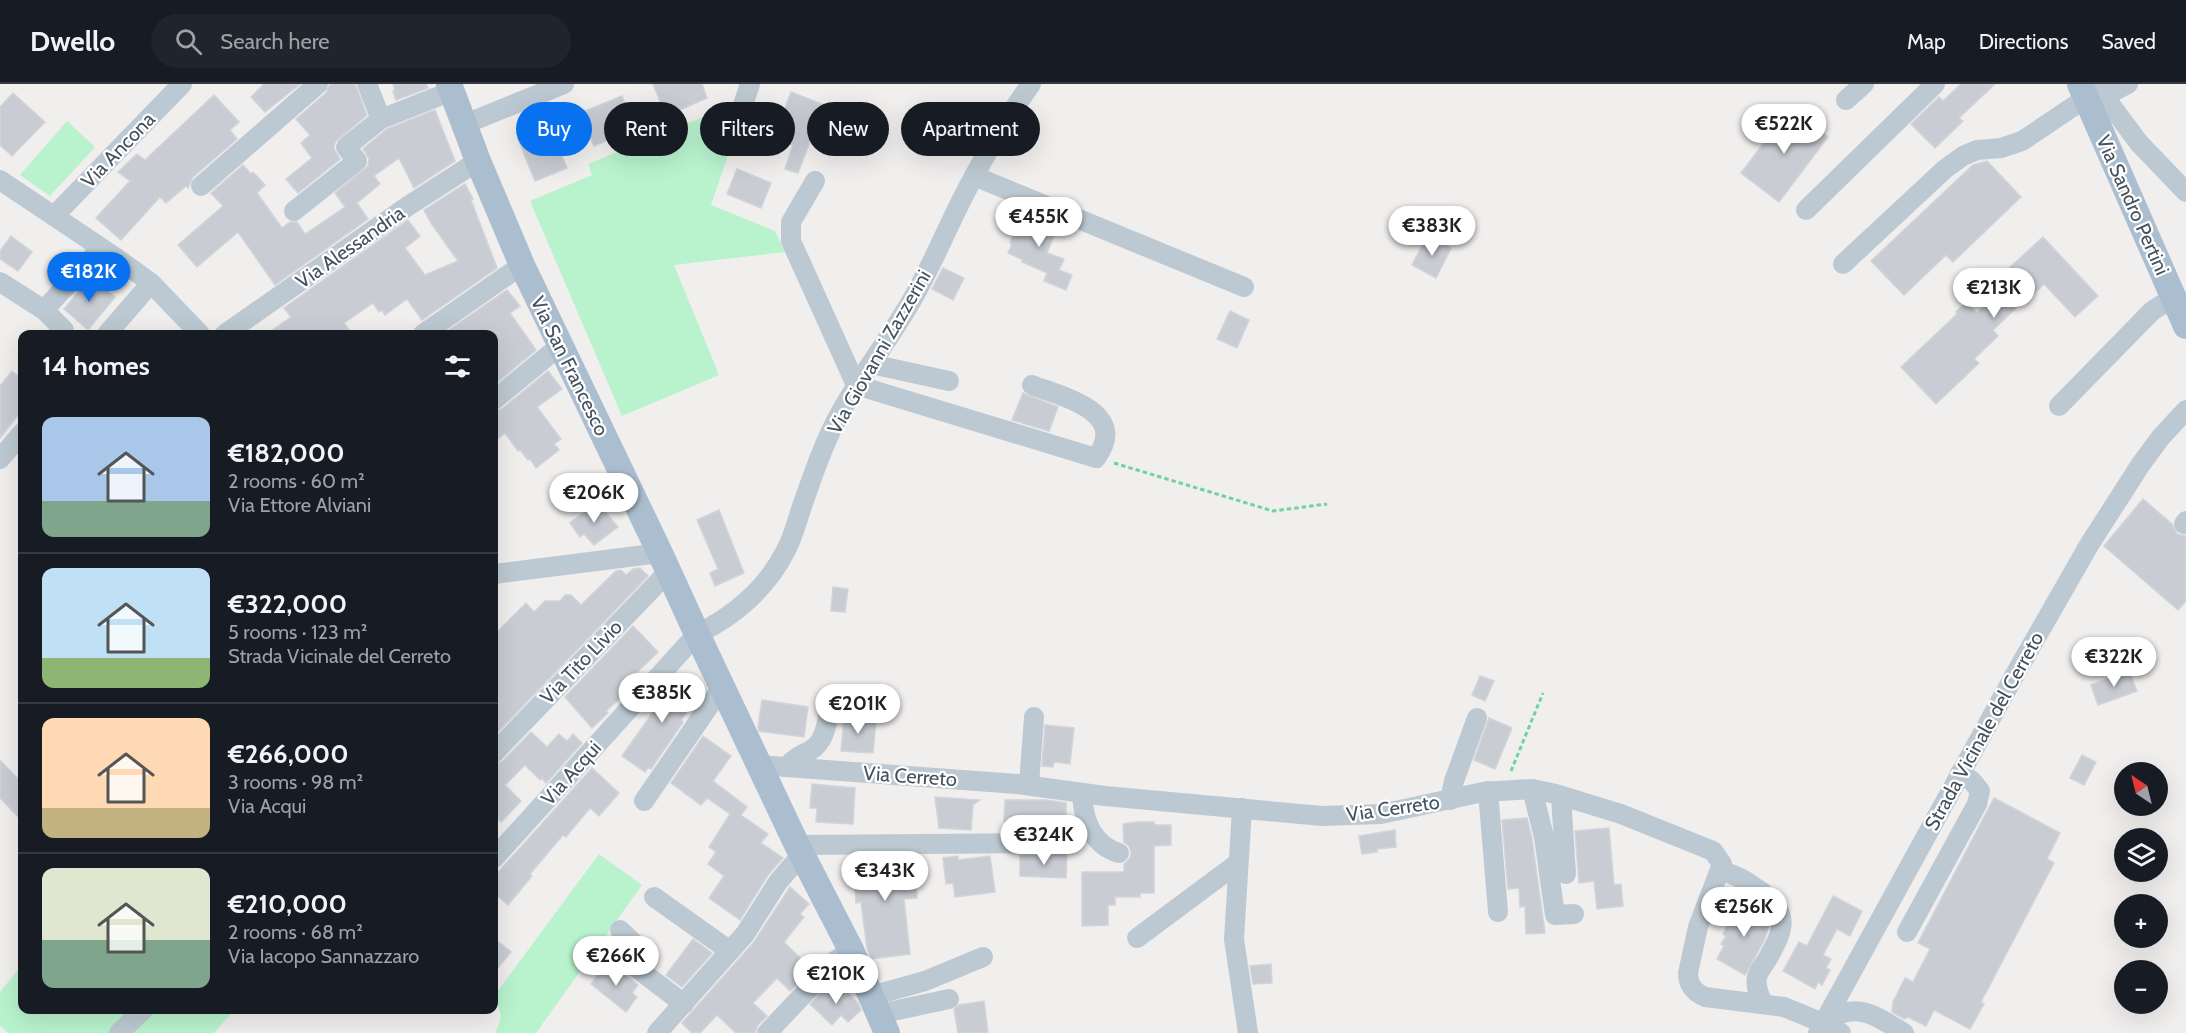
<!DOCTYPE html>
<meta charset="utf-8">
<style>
body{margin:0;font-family:Cabin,sans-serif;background:#20242c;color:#f1f3f6;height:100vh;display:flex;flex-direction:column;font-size:22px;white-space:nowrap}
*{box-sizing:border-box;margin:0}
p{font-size:20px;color:#9ea1a6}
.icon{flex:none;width:33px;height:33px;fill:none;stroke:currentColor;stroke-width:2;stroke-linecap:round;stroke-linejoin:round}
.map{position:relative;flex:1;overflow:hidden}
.sheet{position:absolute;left:18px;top:246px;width:480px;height:684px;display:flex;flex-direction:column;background:#171b24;border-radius:12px;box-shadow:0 6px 24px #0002}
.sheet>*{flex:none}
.top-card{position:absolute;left:516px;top:18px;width:570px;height:54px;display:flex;gap:12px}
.needle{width:39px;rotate:325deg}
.tools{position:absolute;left:2114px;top:678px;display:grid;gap:12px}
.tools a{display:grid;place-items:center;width:54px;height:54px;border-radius:50%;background:#171b24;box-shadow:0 6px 24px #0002;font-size:30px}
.price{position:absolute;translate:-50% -51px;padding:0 14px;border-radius:21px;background:#fff;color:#222;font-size:20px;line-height:39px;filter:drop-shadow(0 2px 3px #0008)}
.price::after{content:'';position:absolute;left:50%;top:36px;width:18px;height:14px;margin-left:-9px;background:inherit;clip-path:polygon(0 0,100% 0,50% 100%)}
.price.active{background:#0871f0;color:#fff}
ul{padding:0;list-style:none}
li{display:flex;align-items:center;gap:18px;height:150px;padding:0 24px}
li+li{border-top:2px solid #363941}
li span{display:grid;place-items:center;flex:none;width:168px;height:120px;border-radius:12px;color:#555}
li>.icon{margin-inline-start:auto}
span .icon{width:72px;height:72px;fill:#fffc;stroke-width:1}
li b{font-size:26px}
h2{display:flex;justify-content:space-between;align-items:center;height:72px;padding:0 24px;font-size:26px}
.pill{padding:0 21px;border-radius:27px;background:#171b24;box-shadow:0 6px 24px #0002;font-size:21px;line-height:54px}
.pill.active{background:#0871f0;color:#fff}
header{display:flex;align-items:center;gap:36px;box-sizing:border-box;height:84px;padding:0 30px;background:#171b24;border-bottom:2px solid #363941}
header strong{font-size:28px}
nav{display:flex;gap:33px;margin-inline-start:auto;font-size:21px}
.search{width:420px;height:54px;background:#20242c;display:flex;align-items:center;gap:15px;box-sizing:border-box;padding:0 21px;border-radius:33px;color:#9ea1a6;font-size:22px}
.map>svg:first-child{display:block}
</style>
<header>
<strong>Dwello</strong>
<div class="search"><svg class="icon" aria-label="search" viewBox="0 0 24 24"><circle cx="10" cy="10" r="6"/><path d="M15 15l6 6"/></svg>Search here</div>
<nav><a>Map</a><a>Directions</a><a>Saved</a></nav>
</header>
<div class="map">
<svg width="2186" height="949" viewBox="0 0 2186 949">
<rect width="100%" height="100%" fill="#f1eeee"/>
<!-- green -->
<g fill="#b8f3ce">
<polygon points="711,30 720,45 734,54 711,121 775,147 785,168 674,181 719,291 622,332 530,117 592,91 588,80"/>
<polygon points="67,37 95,63 50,112 20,91"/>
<path d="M599,770L642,801L536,949H495C504,930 501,930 494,912Z"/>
<polygon points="22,881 22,926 137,926 112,949 8,949 0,942 0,908"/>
<polygon points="152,926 234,926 214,949 128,949"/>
</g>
<!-- building -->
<g fill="#c9cdd3" stroke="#d1d4da" stroke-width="1.5">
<polygon points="264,0 300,0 265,28 251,13"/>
<polygon points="330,0 355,0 367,31 335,58 334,65 340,75 298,109 286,95 312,74 301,59 310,51 296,35 326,9"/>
<polygon points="393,0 426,0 428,4 396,16 393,7 395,6"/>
<polygon points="653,0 702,0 707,14 666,32"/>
<polygon points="1961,0 1995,0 1959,34 1963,37 1935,64 1911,40 1939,13 1943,17"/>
<polygon points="791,8 824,21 798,89 785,85 793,61 774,53"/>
<polygon points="13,9 45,38 12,72 0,61 0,23"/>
<polygon points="214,11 239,38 230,46 237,55 193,93 188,104 186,102 166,119 160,113 121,156 96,134 130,97 118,88 137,70 145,76"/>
<polygon points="622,12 635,45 594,62 580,29"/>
<polygon points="1790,24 1828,53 1779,118 1741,89"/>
<polygon points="435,26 455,77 414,104 399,74 374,92 380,100 357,119 368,135 275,201 238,148 197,183 178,161 223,122 211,109 243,81 251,90 253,88 265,101 257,109 282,144 290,138 297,138 305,150 345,123 335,109 368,82 369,75 363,65 387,45"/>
<polygon points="858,29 871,35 859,59 846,53"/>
<polygon points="550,43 567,84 535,97 518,55"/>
<polygon points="1987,77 2021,113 1953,178 1946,171 1904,211 1871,177 1973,81"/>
<polygon points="737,85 771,99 761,124 727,110"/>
<polygon points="465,100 473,115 471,116 497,184 422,236 407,215 385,231 382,226 379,228 373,219 344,239 352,250 267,250 291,233 284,224 408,136 420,152 405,164 425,191 458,177 431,139 424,126"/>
<polygon points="1027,127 1059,140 1047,169 1064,175 1059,186 1072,191 1066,206 1044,197 1047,189 1022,178 1023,176 1008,169 1012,160 1010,159 1017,141 1020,142"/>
<polygon points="11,152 32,168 18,187 0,175 0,167"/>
<polygon points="1427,152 1451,164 1436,194 1412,181"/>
<polygon points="2043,153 2098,212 2075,233 2044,200 2023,221 2021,219 1993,246 1998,252 1974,275 1979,279 1936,320 1901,283 1957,230 1956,228 1966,218 1977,229 2002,205 1995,197"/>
<polygon points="943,184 964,194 953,216 932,205"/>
<polygon points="91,193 115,213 88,246 64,225"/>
<polygon points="507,206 520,222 510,229 536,266 494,301 494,250 443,250"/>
<polygon points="1230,227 1249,236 1237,264 1217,255"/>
<polygon points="12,287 22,295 22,326 0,354 0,302"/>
<polygon points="548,287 562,305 537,323 561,355 554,360 559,366 536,384 530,375 528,376 520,366 518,367 505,349 494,358 494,328 502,325"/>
<polygon points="1023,309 1058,323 1049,347 1012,336"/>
<polygon points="2143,415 2172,440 2177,450 2186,452 2186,517 2178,526 2104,462"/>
<polygon points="597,418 618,443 594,461 584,450 580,453 570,439"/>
<polygon points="719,426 744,489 715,502 710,489 718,485 697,436"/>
<polygon points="640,484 648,492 498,648 494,644 494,551 526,519 534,528 545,517 560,517 565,511 571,511 581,521 616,487 621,486 626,491 633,485"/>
<polygon points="833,503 848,505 845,528 831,527"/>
<polygon points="633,542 658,568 630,595 635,600 606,627 608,629 592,644 565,613"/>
<polygon points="2129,587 2137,607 2098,621 2091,601"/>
<polygon points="680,590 702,605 681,636 683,638 651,685 649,683 645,688 622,672"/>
<polygon points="1480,592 1494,597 1485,617 1472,611"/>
<polygon points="762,616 808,623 804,653 759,647 758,643"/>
<polygon points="844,633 876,636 873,669 841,667"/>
<polygon points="1489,634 1512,644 1495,685 1474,676"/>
<polygon points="1045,641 1074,644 1070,680 1054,678 1053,683 1042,682"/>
<polygon points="531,648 547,663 559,650 567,657 573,650 582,659 546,699 542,694 540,696 525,681 505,701 521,717 501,738 494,732 494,681 503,677"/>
<polygon points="703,652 731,672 713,697 747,723 741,731 768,750 761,759 783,774 768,791 740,836 709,814 724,792 708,780 716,768 709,763 730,730 707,714 701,721 671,699"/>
<polygon points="2082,671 2096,678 2084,701 2070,694"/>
<polygon points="0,676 22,699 22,737 0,714"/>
<polygon points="592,684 619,709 599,732 590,724 566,753 563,751 530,790 532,792 508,821 494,809 494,793"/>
<polygon points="812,700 855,704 853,740 816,738 817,724 810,724"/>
<polygon points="935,713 980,716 973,721 971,746 939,744"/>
<polygon points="1994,714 2060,749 2047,775 2054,779 1981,918 1984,920 1970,945 1934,926 1926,942 1908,933 1904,935 1892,928 1893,918 1905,894 1913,898 1930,865 1918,859"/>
<polygon points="1005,716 1046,716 1066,719 1066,735 1004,738"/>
<polygon points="1527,734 1532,755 1545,849 1526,850 1525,822 1520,823 1519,804 1508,805 1502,736"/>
<polygon points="1137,738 1154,738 1154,741 1171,741 1171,761 1154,762 1154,809 1140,809 1140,813 1115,813 1115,821 1108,821 1108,841 1082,842 1082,788 1124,788 1124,780 1130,774 1131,768 1129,762 1124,758 1123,740"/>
<polygon points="1609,744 1614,801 1621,800 1623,822 1597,825 1594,797 1579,799 1575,747"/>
<polygon points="1395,746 1396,763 1377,765 1377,768 1362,770 1359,752"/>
<polygon points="1058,768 1067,768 1066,794 1020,792 1020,771 1050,772"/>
<polygon points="870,772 870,774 886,775 915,773 917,814 904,815 910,870 871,875 867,864 861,818 856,819 853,773"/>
<polygon points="958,772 958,776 990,772 995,808 955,813 953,799 946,800 943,774"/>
<polygon points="790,803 809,820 800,830 804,833 784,858 811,885 790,907 777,894 753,919 767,932 758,941 755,949 736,949 717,931 700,949 692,949 682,939 754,858"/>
<polygon points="1833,812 1862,827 1850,852 1837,845 1823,871 1831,875 1826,884 1830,886 1822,901 1818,898 1815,905 1783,887 1799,858 1807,862"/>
<polygon points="1750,817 1762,824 1770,838 1764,857 1745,891 1717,875 1724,862 1721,860 1726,852 1723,850 1733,831 1736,833 1739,827 1743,829"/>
<polygon points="494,854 511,868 494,889"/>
<polygon points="693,855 712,869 682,903 666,891"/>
<polygon points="619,861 625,867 626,875 620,882 609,873"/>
<polygon points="608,878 638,901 632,909 637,913 626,928 591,900"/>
<polygon points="1271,880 1272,899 1253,900 1250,882"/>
<polygon points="832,898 842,908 844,906 858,919 861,926 848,938 841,931 832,941 810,920"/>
<polygon points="984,917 988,949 958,949 954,925 959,921"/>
</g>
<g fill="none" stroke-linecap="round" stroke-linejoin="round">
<!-- path -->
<g stroke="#6dd49f" stroke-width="3" stroke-dasharray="4.5 3" stroke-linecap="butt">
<polyline points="1114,379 1273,427 1327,420"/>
<polyline points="1511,687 1543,609"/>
</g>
<!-- minor -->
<g stroke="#bdc9d2" stroke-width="20">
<polyline points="367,0 381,35 452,7"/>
<polyline points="2095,0 2139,59 2186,108"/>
<polyline points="2105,12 2128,0"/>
<polyline points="1846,16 1864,0"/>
<polyline points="465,40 564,0"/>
<polyline points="736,42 750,0"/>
<polyline points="974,92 1244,203"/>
<polyline points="0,96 118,175 151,199 200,250"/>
<path d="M815,97L791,138V157L856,301L1096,374C1130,328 1063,313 1032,301"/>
<polyline points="201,102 318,0"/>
<polyline points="1806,126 1935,0"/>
<polyline points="294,127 357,77 346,63 381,35"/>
<polyline points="54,132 182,0"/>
<polyline points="1843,180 1945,85 1963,72 1977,66 2001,64 2022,57 2086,14"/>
<polyline points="0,198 44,226 64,246"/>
<polyline points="44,226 101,164"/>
<polyline points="107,250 151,199"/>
<polyline points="225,250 408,122 478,77"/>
<polyline points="423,250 522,181"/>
<polyline points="871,280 949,297"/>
<polyline points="494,316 561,261"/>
<polyline points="2059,322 2152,227 2174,213"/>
<polyline points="0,375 22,349"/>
<polyline points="2184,440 2186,437"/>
<polyline points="494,490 660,469"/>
<polyline points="494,669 669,487"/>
<path d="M759,681L1017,700L1105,712L1322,732L1381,730L1483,708L1532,705L1556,710L1621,730L1713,767L1722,780L1698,843L1688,889C1688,901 1694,908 1705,913L1784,923L1823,939L1841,949"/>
<path d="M787,683C793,674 802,671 811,666C826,657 827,637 830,621"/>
<polyline points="1029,701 1034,633"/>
<polyline points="1532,705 1544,753 1555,831 1574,830"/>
<polyline points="1488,707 1498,828"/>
<path d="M1082,709C1083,735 1092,761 1119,769"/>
<polyline points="1561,712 1566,790"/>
<polyline points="1450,716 1454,697 1477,634"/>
<polyline points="644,717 722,603"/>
<polyline points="1242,724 1234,855 1248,949"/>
<polyline points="797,761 1051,759"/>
<path d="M494,774L697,550C733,533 766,505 785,468C793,454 797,437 802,422C813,391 823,361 838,333C860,292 890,255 913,214C931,183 945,149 961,117C982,76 1004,37 1031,0"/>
<path d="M1720,787C1737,790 1749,799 1762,808C1789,829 1785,844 1769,872C1766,879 1759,885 1757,893C1755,902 1759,911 1763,920"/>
<polyline points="654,813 730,867"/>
<polyline points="620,846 637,862 638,885 684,920"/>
<polyline points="1907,848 1977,720 1980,707 1972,697 1960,689"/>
<polyline points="1137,854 1238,779"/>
<polyline points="871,912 925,897 983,873"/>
<polyline points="879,930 949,915"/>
<path d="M1823,939C1856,916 1874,931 1904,949"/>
<polyline points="119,949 143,926"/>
<polyline points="657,949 745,850 778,798 802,770"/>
<polyline points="767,949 835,877 851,866"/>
<polyline points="1818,949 2018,585 2089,461 2141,380 2161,353 2186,326"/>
</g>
<!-- major -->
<g stroke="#abbed0" stroke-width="26">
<polyline points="449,0 478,77 522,181 660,469 697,550 797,761 851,866 887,949"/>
<polyline points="2080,0 2186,242"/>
</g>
</g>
<g text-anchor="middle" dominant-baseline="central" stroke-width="4.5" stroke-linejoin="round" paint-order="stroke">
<!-- street labels -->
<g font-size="20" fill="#44525d" stroke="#fff">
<text transform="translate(118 66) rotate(-46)">Via Ancona</text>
<text transform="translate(2133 121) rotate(66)">Via Sandro Pertini</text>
<text transform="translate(350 163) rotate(-35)">Via Alessandria</text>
<text transform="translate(879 268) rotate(-60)">Via Giovanni Zazzerini</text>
<text transform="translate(570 282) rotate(64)">Via San Francesco</text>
<text transform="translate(581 578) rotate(-46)">Via Tito Livio</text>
<text transform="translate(1984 647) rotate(-61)">Strada Vicinale del Cerreto</text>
<text transform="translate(571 689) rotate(-48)">Via Acqui</text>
<text transform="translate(910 692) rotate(4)">Via Cerreto</text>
<text transform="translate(1393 724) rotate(-8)">Via Cerreto</text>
</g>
</g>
</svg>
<div class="tools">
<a><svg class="needle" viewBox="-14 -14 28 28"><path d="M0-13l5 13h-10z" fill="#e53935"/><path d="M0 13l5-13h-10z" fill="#9ea1a6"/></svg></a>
<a><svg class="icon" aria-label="layers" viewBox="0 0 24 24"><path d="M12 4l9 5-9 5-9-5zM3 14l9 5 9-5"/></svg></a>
<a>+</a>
<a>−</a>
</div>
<b class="price" style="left:1784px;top:71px">€522K</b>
<b class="price" style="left:1039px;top:164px">€455K</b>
<b class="price" style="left:1432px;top:173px">€383K</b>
<b class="price active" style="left:89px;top:219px">€182K</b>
<b class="price" style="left:1994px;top:235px">€213K</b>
<b class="price" style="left:594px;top:440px">€206K</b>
<b class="price" style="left:2114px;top:604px">€322K</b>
<b class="price" style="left:662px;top:640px">€385K</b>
<b class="price" style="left:858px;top:651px">€201K</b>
<b class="price" style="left:1044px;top:782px">€324K</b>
<b class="price" style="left:885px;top:818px">€343K</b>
<b class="price" style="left:1744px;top:854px">€256K</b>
<b class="price" style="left:616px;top:903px">€266K</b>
<b class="price" style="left:836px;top:921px">€210K</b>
<div class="top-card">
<a class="pill active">Buy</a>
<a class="pill">Rent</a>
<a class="pill">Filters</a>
<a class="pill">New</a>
<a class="pill">Apartment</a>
</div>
<section class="sheet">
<h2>14 homes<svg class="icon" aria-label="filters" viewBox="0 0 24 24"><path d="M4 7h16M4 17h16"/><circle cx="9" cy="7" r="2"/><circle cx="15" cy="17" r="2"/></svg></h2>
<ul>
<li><span style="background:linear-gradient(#a9c7e8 70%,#7fa58c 0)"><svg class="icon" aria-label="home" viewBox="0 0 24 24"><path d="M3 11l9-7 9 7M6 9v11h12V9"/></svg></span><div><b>€182,000</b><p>2 rooms · 60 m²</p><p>Via Ettore Alviani</p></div></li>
<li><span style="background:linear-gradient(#bfe0f5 75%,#8fb573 0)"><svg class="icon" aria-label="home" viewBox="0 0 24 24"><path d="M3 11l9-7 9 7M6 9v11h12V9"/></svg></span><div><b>€322,000</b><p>5 rooms · 123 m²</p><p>Strada Vicinale del Cerreto</p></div></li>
<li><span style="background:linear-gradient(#ffd9b3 75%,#c2b280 0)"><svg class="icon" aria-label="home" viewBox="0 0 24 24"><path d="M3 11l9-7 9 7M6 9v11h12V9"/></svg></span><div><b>€266,000</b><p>3 rooms · 98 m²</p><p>Via Acqui</p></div></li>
<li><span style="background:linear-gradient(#dfe7d0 60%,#7fa58c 0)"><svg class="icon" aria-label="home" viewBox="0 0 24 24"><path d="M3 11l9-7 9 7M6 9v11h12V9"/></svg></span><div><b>€210,000</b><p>2 rooms · 68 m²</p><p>Via Iacopo Sannazzaro</p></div></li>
</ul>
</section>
</div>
